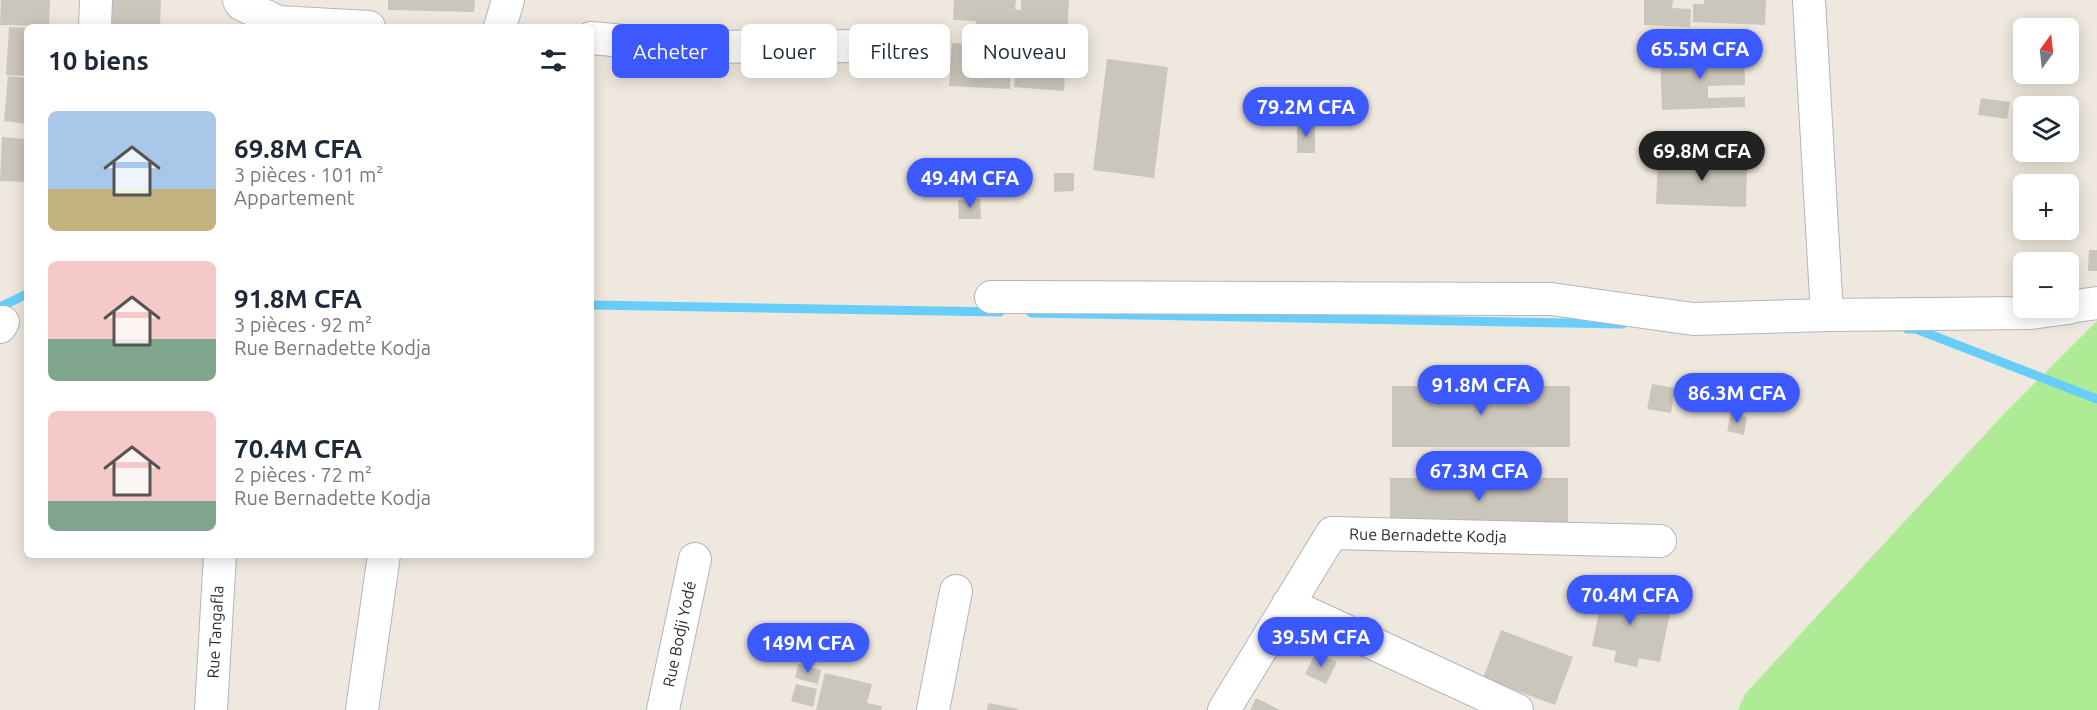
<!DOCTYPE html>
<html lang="fr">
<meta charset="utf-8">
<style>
body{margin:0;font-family:Ubuntu,sans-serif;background:#f6f6f7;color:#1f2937;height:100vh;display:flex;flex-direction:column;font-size:22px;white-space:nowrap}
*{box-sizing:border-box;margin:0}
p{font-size:20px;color:#747a83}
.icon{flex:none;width:33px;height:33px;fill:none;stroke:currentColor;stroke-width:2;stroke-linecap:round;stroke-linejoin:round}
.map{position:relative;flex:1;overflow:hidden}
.sheet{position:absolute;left:24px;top:24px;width:570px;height:534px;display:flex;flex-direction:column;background:#fff;border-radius:9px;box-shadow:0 3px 15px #0003}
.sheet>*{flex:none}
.banner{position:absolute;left:612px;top:24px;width:570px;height:54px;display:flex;gap:12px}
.needle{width:39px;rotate:15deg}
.fabs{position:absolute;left:2013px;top:18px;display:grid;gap:12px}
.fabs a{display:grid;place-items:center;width:66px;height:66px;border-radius:9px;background:#fff;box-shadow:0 3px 15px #0003;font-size:30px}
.price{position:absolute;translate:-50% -51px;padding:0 14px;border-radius:21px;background:#3b59ff;color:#fff;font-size:20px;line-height:39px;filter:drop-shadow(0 2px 3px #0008)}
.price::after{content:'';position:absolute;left:50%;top:36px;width:18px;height:14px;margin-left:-9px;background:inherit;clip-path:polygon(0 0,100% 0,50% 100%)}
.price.on{background:#222;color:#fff}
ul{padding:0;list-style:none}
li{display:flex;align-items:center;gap:18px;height:150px;padding:0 24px}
li span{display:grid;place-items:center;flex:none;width:168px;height:120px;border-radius:9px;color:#555}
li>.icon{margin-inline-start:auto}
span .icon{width:72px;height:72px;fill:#fffc;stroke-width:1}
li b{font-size:26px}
h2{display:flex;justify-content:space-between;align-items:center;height:72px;padding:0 24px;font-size:26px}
.chip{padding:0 21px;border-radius:9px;background:#fff;box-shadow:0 3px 15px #0003;font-size:21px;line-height:54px}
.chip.on{background:#3b59ff;color:#fff}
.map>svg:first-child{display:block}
</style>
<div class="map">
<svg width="2097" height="710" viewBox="0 0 2097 710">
<rect width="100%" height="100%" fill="#efe8de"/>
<!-- green -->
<polygon fill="#afeb95" points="2097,321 2097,710 1738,710 1745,694 2003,415"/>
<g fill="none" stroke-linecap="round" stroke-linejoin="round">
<!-- stream -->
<g stroke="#67cefb" stroke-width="9">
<polyline points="591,305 1000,312"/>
<polyline points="0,307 27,294"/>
<polyline points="1031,313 1623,324"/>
<polyline points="1907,329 1916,329 2097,399"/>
</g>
</g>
<!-- building -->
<g fill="#cbc6bc">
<polygon points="1,0 50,0 49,26 0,25"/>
<polygon points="103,0 161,0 160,27 102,27"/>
<polygon points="388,0 475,0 474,12 388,10"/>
<polygon points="954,0 1016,0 1015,9 1021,10 1021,0 1069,0 1064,91 1014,87 1016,56 1012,55 1010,89 949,86 952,43 975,45 976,21 953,20"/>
<polygon points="1644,0 1673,0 1672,8 1691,9 1690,27 1644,25"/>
<polygon points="1704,0 1766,0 1765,25 1693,22 1693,4 1704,4"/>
<polygon points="9,27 27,28 27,76 6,75"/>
<polygon points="1744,52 1745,85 1708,86 1708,98 1745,97 1745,107 1662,110 1660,54"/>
<polygon points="1107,59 1168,67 1154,178 1093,170"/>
<polygon points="8,76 27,78 27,124 4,121"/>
<polygon points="1981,98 2010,102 2007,119 1978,115"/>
<rect x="1297" y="123" width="18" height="30"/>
<polygon points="2,137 27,139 27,182 0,181"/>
<polygon points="1658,156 1747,160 1746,207 1656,204"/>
<polygon points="1054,173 1074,173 1074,191 1054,192"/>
<polygon points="980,199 981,219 959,219 958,200"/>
<polygon points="2089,250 2097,250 2097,271 2088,271"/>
<polygon points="1652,384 1675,388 1671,413 1647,409"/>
<rect x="1392" y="386" width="178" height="61"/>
<polygon points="1731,414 1747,417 1744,435 1727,431"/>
<rect x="1390" y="478" width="178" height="48"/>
<polygon points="1605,583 1646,592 1643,607 1670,613 1660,662 1639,658 1637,667 1614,662 1616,651 1592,646"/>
<polygon points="1501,630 1573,657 1555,705 1483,678"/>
<polygon points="1316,652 1337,662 1326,684 1305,674"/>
<polygon points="798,664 821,670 818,684 795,678"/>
<polygon points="825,673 872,684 867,703 882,706 881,710 816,710"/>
<polygon points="796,684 817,689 813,707 791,701"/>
<polygon points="1256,698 1280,710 1250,710"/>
<polygon points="988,703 1019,709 1018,710 987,710"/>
</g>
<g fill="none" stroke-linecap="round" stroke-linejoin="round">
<!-- minor casing -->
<g stroke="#b2b4c1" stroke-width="34">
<g id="minor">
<polyline points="239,0 241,4 278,22 369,27"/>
<polyline points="1809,0 1827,315"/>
<polyline points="95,27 96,0"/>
<polyline points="500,27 508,0"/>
<polyline points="591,38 691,47 881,46"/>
<polyline points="991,297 1551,299 1693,319 1827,315 2031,313 2068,308"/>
<polyline points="2068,307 2097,303"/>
<polyline points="0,327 3,322"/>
<polyline points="1288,604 1517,710"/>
<polyline points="211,710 220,555"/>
<polyline points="362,710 384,555"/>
<polyline points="663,710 695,559"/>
<polyline points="933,710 956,591"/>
<polyline points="1224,710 1332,533 1660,541"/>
</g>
</g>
<!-- minor -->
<use href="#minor" stroke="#fff" stroke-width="32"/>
</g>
<g text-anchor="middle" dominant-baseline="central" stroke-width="6" stroke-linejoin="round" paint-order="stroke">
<!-- street labels -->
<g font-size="16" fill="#2d2d2d" stroke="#fff">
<text transform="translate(1428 535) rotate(1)">Rue Bernadette Kodja</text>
<text transform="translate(215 632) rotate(-87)">Rue Tangafla</text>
<text transform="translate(679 634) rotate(-78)">Rue Bodji Yodé</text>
</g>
</g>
</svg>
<div class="fabs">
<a><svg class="needle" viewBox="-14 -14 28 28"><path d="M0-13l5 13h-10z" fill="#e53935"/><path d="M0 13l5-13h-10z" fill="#747a83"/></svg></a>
<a><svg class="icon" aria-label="layers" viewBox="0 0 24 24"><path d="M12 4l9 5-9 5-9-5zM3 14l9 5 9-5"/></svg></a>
<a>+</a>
<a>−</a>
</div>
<b class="price" style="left:1700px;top:80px">65.5M CFA</b>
<b class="price" style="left:1306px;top:138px">79.2M CFA</b>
<b class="price on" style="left:1702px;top:182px">69.8M CFA</b>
<b class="price" style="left:970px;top:209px">49.4M CFA</b>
<b class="price" style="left:1481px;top:416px">91.8M CFA</b>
<b class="price" style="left:1737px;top:424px">86.3M CFA</b>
<b class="price" style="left:1479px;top:502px">67.3M CFA</b>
<b class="price" style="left:1630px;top:626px">70.4M CFA</b>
<b class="price" style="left:1321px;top:668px">39.5M CFA</b>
<b class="price" style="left:808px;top:674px">149M CFA</b>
<div class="banner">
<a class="chip on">Acheter</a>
<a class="chip">Louer</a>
<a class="chip">Filtres</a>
<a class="chip">Nouveau</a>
</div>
<section class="sheet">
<h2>10 biens<svg class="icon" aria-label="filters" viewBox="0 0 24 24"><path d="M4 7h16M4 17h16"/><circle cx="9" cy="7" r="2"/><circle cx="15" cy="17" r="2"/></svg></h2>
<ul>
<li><span style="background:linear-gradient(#a9c7e8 65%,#c2b280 0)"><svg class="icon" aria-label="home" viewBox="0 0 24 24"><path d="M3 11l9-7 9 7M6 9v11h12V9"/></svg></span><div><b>69.8M CFA</b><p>3 pièces · 101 m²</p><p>Appartement</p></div></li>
<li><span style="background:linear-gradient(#f6c9c9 65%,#7fa58c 0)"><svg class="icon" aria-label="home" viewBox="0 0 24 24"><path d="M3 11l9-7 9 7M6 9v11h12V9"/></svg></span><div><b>91.8M CFA</b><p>3 pièces · 92 m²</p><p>Rue Bernadette Kodja</p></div></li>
<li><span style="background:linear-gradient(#f6c9c9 75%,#7fa58c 0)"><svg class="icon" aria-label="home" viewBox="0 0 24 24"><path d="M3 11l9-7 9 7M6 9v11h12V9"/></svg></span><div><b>70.4M CFA</b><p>2 pièces · 72 m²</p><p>Rue Bernadette Kodja</p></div></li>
</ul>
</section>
</div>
